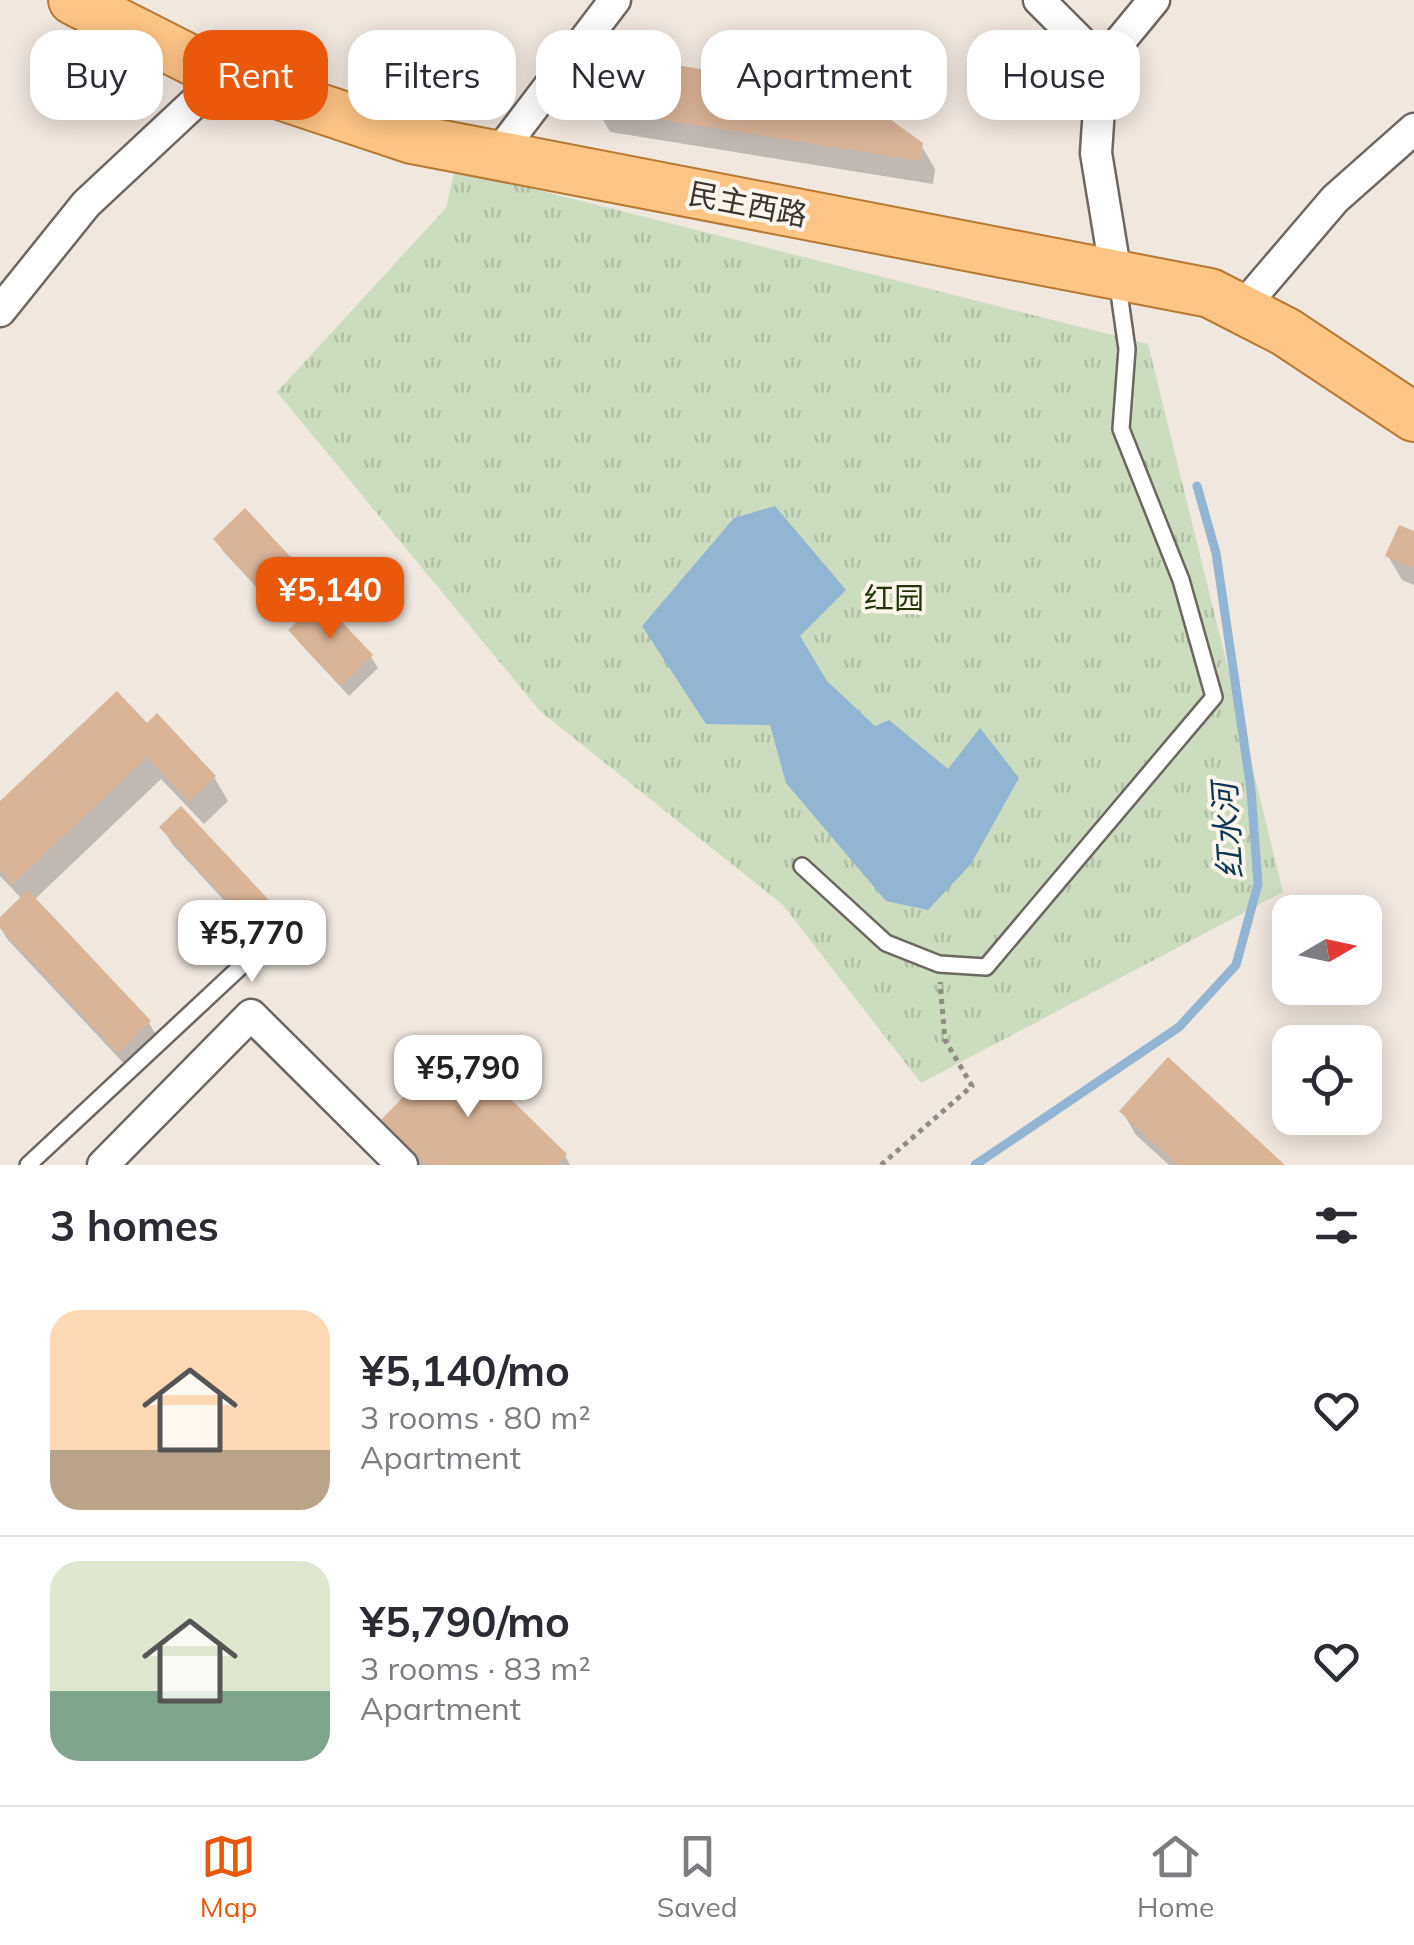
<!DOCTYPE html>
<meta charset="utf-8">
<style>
body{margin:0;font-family:Mulish,"Noto Sans SC",sans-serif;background:#f7f7f7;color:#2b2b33;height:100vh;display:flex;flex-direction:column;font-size:38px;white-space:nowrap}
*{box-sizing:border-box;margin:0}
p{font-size:32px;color:#7c7c81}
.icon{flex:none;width:55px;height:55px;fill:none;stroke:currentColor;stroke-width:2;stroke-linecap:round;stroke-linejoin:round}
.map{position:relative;height:1165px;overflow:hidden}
.drawer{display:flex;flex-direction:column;background:#fff;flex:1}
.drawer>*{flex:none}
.banner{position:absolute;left:30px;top:30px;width:1355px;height:90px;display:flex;gap:20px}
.needle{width:65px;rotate:81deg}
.controls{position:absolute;left:1272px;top:895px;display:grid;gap:20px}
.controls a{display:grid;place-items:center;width:110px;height:110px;border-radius:20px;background:#fff;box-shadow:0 5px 25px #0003;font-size:50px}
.price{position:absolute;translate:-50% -85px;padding:0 22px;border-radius:20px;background:#fff;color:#222;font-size:32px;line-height:65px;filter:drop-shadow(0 2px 5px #0008)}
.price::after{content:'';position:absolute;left:50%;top:60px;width:30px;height:22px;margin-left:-15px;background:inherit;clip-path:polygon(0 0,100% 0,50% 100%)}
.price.selected{background:#ea580c;color:#fff}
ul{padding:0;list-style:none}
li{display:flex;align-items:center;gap:30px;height:250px;padding:0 50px}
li+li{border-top:2px solid #e1e1e2}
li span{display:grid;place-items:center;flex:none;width:280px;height:200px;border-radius:30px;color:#555}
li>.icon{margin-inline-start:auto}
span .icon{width:120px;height:120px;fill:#fffc;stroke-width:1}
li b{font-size:42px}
h2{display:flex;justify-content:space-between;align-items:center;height:120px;padding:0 50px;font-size:42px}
.pill{padding:0 35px;border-radius:30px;background:#fff;box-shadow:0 5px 25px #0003;font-size:35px;line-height:90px}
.pill.selected{background:#ea580c;color:#fff}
.dock{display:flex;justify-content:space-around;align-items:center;height:140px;border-top:2px solid #e1e1e2;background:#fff;font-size:28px;color:#7c7c81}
.dock a{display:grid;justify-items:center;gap:5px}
.dock .selected{color:#ea580c}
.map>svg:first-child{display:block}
</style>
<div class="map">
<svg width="1414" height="1165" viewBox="0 0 1414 1165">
<defs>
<pattern id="grass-tufts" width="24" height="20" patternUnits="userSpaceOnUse" patternTransform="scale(2.5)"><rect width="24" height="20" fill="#cbddbe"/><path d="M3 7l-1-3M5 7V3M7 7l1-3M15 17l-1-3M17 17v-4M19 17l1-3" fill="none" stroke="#afbea4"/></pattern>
</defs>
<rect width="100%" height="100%" fill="#f0e7df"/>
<!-- grass -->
<polygon fill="url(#grass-tufts)" points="455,169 1148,344 1283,892 921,1083 783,905 540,711 277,392 446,208"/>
<!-- water -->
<polygon fill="#92b5d4" points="775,506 846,590 800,636 827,681 875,726 889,720 948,769 980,728 1019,778 971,864 928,910 886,901 786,783 770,725 706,724 642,626 734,518"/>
<!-- shadow -->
<g fill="#0003">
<polygon points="597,109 921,145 935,169 933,184 610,132"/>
<polygon points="1414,534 1414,585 1402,580 1388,556"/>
<polygon points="216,539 296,566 302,578 273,605 223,551"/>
<polygon points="291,630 371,657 378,668 349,696 298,641"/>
<polygon points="147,726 214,777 228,801 204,824 161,779 34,900 149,1023 159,1040 129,1069 8,940 0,927 0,920 22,899 0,876 0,804"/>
<polygon points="162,828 266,900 276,918 257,936 173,845"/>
<polygon points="454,1048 565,1156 570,1165 419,1165 397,1144 384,1120"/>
<polygon points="1122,1111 1281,1165 1169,1165 1136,1135"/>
</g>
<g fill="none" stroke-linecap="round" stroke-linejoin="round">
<!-- stream -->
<polyline stroke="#92b5d4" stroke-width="9" points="975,1165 1179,1027 1236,965 1258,884 1251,790 1216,553 1197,486"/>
</g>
<!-- building -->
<g fill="#dab497">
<polygon points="639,59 855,94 923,143 920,161 594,109"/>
<polygon points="245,508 298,565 265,595 213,539"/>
<polygon points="1399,525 1414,531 1414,568 1385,556"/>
<polygon points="320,599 373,655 341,686 288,630"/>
<polygon points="117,691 147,723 157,713 216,776 189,802 147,757 13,884 0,870 0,801"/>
<polygon points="181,806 268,899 246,920 159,827"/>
<polygon points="28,890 151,1021 118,1053 0,928 0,917"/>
<polygon points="454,1044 567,1154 557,1165 427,1165 381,1120"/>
<polygon points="1168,1057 1285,1165 1178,1165 1119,1111"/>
</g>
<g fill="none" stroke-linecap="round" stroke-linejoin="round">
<!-- lane casing -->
<g stroke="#6e6660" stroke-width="20">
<g id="lane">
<polyline points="802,866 886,943 939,964 986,967 1214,697 1181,580 1121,429 1127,349 1117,279"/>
<polyline points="28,1165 295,916"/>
</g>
</g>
<!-- street casing -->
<g stroke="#6e6660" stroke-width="35">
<g id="street">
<polyline points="1039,0 1102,63"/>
<polyline points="497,155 615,0"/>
<polyline points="1116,275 1096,153 1102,63 1154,0"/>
<polyline points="1241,309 1335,199 1414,129"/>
<polyline points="0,311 86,204 223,76"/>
<polyline points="103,1165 251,1015 402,1165"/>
</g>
</g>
<!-- primary casing -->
<g stroke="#b77932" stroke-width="52">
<polyline id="primary" points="73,0 223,76 412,139 1210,293 1286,332 1414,417"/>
</g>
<!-- path -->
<polyline stroke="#918b86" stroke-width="5" stroke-dasharray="5 5" stroke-linecap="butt" points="881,1165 972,1086 945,1040 940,982"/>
<!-- lane -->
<use href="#lane" stroke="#fff" stroke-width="15"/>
<!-- street -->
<use href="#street" stroke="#fff" stroke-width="30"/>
<!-- primary -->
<use href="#primary" stroke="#fdc585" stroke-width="48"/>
</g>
<g text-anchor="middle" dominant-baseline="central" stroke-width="8" stroke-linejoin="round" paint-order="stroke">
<!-- street labels -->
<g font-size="30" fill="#373431" stroke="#fdf4ec">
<text transform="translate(748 204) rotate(11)">民主西路</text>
</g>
<!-- park labels -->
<g font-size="30" fill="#203408" stroke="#fdf4ec">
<text x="894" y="598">红园</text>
</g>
<!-- water labels -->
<g font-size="32" font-style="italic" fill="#0e3756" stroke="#fdf4ec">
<text transform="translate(1227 831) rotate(-94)">红水河</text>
</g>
</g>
</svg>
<div class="controls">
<a><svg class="needle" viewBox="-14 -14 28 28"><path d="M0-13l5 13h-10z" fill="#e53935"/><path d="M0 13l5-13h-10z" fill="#7c7c81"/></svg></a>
<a><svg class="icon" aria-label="locate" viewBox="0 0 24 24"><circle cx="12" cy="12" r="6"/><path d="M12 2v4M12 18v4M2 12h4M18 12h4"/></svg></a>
</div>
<b class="price selected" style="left:330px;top:642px">¥5,140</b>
<b class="price" style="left:252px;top:985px">¥5,770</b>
<b class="price" style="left:468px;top:1120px">¥5,790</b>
<div class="banner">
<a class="pill">Buy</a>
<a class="pill selected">Rent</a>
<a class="pill">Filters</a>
<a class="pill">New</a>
<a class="pill">Apartment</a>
<a class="pill">House</a>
</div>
</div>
<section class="drawer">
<h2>3 homes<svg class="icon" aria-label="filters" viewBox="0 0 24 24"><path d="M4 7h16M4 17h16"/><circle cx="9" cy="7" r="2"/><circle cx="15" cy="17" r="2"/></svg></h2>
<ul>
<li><span style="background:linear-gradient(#ffd9b3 70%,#b9a48a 0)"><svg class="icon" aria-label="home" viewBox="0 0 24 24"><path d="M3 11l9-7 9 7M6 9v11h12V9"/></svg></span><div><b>¥5,140/mo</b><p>3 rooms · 80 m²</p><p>Apartment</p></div><svg class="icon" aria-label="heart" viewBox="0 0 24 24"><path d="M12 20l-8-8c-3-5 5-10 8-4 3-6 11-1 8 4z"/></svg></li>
<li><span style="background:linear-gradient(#dfe7d0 65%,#7fa58c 0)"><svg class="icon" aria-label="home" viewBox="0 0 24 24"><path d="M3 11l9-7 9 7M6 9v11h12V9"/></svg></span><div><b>¥5,790/mo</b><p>3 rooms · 83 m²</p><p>Apartment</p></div><svg class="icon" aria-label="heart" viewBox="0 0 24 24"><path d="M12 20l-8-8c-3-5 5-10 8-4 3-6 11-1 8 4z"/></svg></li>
</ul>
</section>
<nav class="dock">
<a class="selected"><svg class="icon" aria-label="map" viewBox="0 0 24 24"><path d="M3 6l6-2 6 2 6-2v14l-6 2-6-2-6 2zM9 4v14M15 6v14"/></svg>Map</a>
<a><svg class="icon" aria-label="saved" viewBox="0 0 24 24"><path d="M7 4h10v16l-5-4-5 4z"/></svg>Saved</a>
<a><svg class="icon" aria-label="home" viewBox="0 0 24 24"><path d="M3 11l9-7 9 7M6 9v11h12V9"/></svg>Home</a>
</nav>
